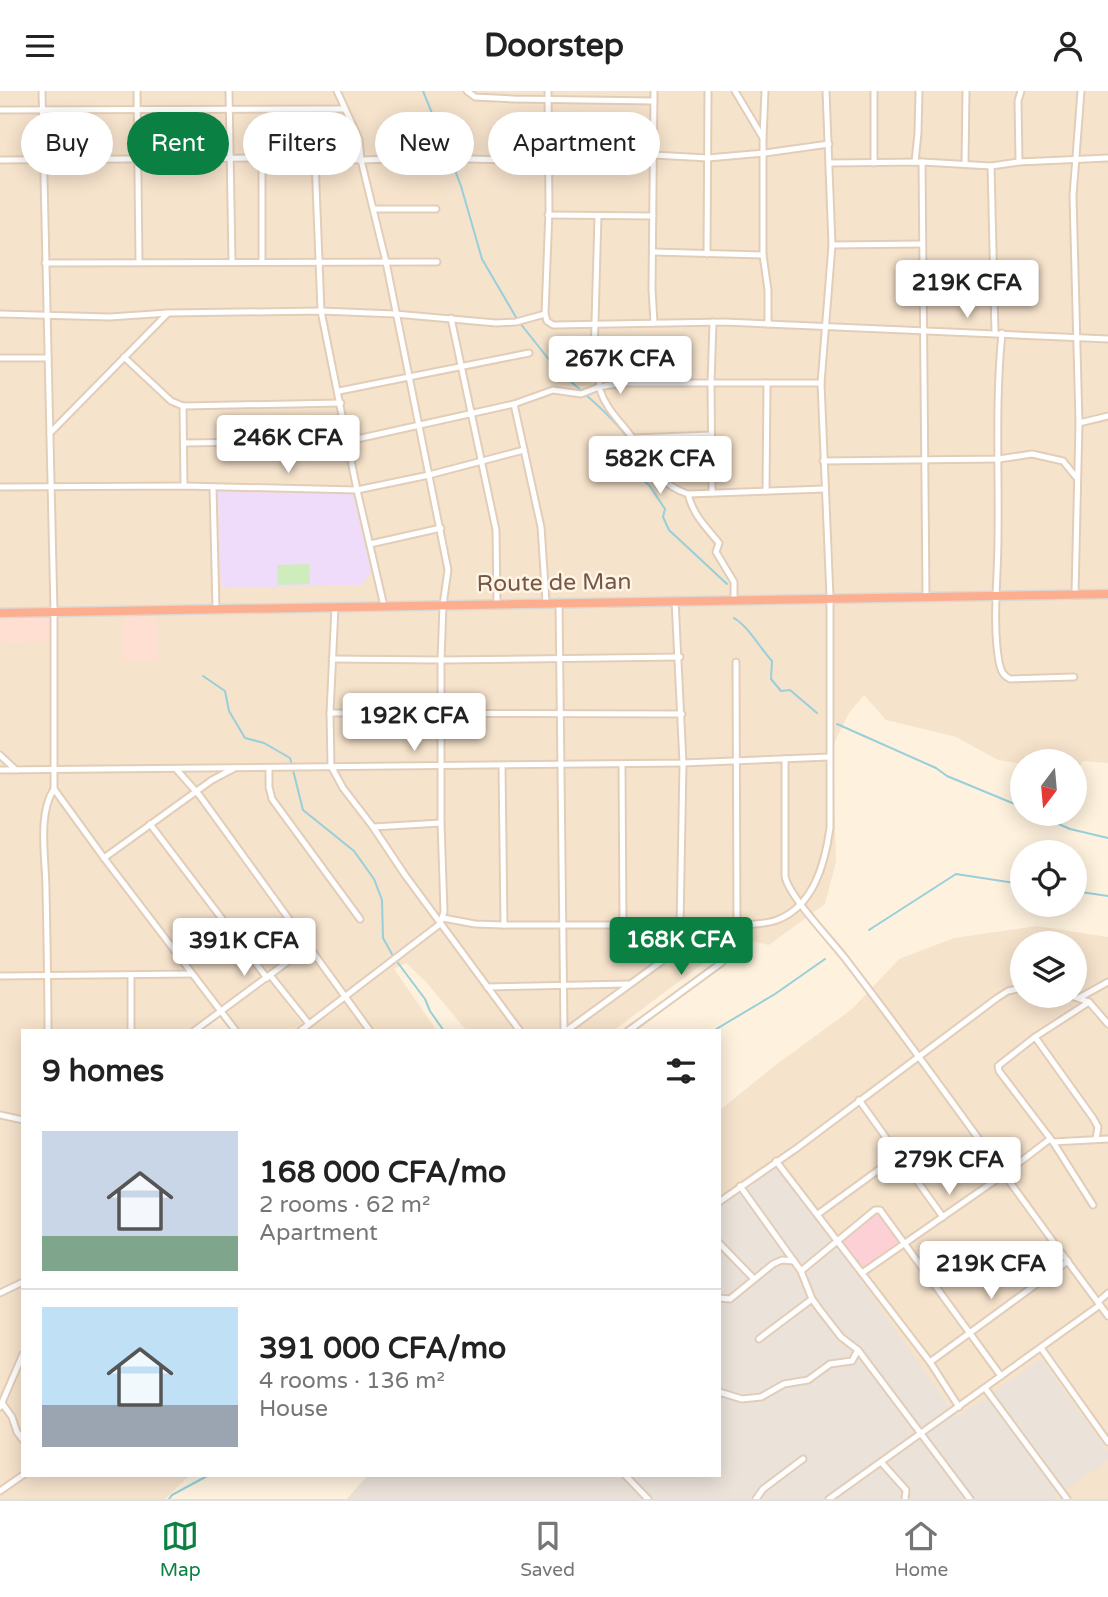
<!DOCTYPE html>
<meta charset="utf-8">
<style>
body{margin:0;font-family:"Varela Round",sans-serif;background:#f2f2f2;color:#222;height:100vh;display:flex;flex-direction:column;font-size:26px;white-space:nowrap}
*{box-sizing:border-box;margin:0}
p{font-size:23px;color:#767676}
.icon{flex:none;width:38px;height:38px;fill:none;stroke:currentColor;stroke-width:2;stroke-linecap:round;stroke-linejoin:round}
.map{position:relative;flex:1;overflow:hidden}
.side{position:absolute;left:21px;top:938px;width:700px;height:448px;display:flex;flex-direction:column;background:#fff;border-radius:0px;box-shadow:0 4px 18px #0003}
.side>*{flex:none}
.guide{position:absolute;left:21px;top:21px;width:700px;height:63px;display:flex;gap:14px}
.needle{width:46px;rotate:196deg}
.buttons{position:absolute;left:1010px;top:658px;display:grid;gap:14px}
.buttons a{display:grid;place-items:center;width:77px;height:77px;border-radius:50%;background:#fff;box-shadow:0 4px 18px #0003;font-size:35px}
.price{position:absolute;translate:-50% -60px;padding:0 16px;border-radius:7px;background:#fff;color:#222;font-size:23px;line-height:46px;filter:drop-shadow(0 2px 4px #0008)}
.price::after{content:'';position:absolute;left:50%;top:42px;width:21px;height:16px;margin-left:-10px;background:inherit;clip-path:polygon(0 0,100% 0,50% 100%)}
.price.on{background:#0b8043;color:#fff}
ul{padding:0;list-style:none}
li{display:flex;align-items:center;gap:21px;height:175px;padding:0 21px}
li+li{border-top:2px solid #e0e0e0}
li span{display:grid;place-items:center;flex:none;width:196px;height:140px;border-radius:0px;color:#555}
li>.icon{margin-inline-start:auto}
span .icon{width:84px;height:84px;fill:#fffc;stroke-width:1}
li b{font-size:30px}
h2{display:flex;justify-content:space-between;align-items:center;height:84px;padding:0 21px;font-size:30px}
.tag{padding:0 24px;border-radius:32px;background:#fff;box-shadow:0 4px 18px #0003;font-size:24px;line-height:63px}
.tag.on{background:#0b8043;color:#fff}
header{display:flex;justify-content:space-between;align-items:center;height:91px;padding:0 21px;background:#fff;font-size:32px;font-weight:700}
.menu{display:flex;justify-content:space-around;align-items:center;height:98px;border-top:2px solid #e0e0e0;background:#fff;font-size:19px;color:#767676}
.menu a{display:grid;justify-items:center;gap:4px}
.menu .on{color:#0b8043}
.map>svg:first-child{display:block}
</style>
<header><svg class="icon" aria-label="menu" viewBox="0 0 24 24"><path d="M4 6h16M4 12h16M4 18h16"/></svg>Doorstep<svg class="icon" aria-label="person" viewBox="0 0 24 24"><circle cx="12" cy="8" r="4"/><path d="M4 21q1-7 8-7t8 7"/></svg></header>
<div class="map">
<svg width="1108" height="1408" viewBox="0 0 1108 1408">
<rect width="100%" height="100%" fill="#fef2de"/>
<!-- residential -->
<g fill="#f6e3cc" fill-rule="evenodd">
<polygon points="0,0 1108,0 1108,672 1083,670 1075,683 1074,670 1022,670 1022,673 998,669 956,646 886,629 864,604 849,622 833,654 836,771 825,813 769,854 737,847 613,940 467,940 426,891 406,872 394,878 437,940 370,940 345,906 309,933 271,886 195,940 23,940 23,1381 0,1398"/>
<path d="M1037,835L1108,846V1408H347L368,1384H719V1020L773,976L852,918L899,868L954,847ZM1022,852H1074V905H1022Z"/>
<polygon points="270,890 302,933 292,940 237,940 223,923"/>
<polygon points="345,912 366,940 306,940"/>
<polygon points="28,1384 190,1384 165,1408 0,1408 0,1404"/>
</g>
<!-- commercial -->
<g fill="#ffdfd1">
<polygon points="49,526 50,551 1,552 0,528"/>
<polygon points="123,527 157,527 158,570 124,570"/>
</g>
<!-- industrial -->
<polygon fill="#ebe3da" points="777,1070 957,1326 1041,1267 1108,1360 1108,1370 1052,1408 347,1408 368,1384 719,1384 719,1112"/>
<!-- education -->
<polygon fill="#efdbfa" points="218,401 353,402 371,481 362,494 221,497"/>
<!-- medical -->
<polygon fill="#fdd0d5" points="878,1118 901,1153 860,1178 838,1149"/>
<!-- green -->
<polygon fill="#ceecbc" points="309,473 310,493 278,494 277,474"/>
<g fill="none" stroke-linecap="round" stroke-linejoin="round">
<!-- stream -->
<g stroke="#97cfdb" stroke-width="2">
<polyline points="423,0 449,64"/>
<polyline points="451,69 461,95 482,168 517,228"/>
<polyline points="520,232 558,280 582,300"/>
<path d="M586,304C601,317 637,350 639,369C640,375 638,381 638,386L649,394L665,418L663,426L669,439L727,493"/>
<path d="M734,527C749,536 759,556 772,570L771,588L781,600L790,599L817,622"/>
<polyline points="203,585 225,600 229,620 245,647 264,652 290,667 292,674"/>
<polyline points="837,633 936,677 947,685 1022,716"/>
<polyline points="293,679 303,719 354,760 374,788 382,809 383,847 393,865"/>
<polyline points="1036,723 1070,738 1108,747"/>
<polyline points="1074,800 1108,805"/>
<polyline points="869,839 956,783 1022,793"/>
<polyline points="398,872 425,908 430,920 444,940"/>
<polyline points="713,940 775,903 825,868"/>
<polyline points="169,1408 172,1404 209,1384"/>
</g>
<!-- minor casing -->
<g stroke="#e2cdb9" stroke-width="9">
<g id="minor">
<polyline points="42,0 54,521 54,698 104,767 236,940"/>
<polyline points="137,0 139,171"/>
<polyline points="229,0 232,170"/>
<polyline points="467,0 475,6 513,8 654,10"/>
<polyline points="548,0 549,119 545,223 547,230 553,234 725,231 1108,248"/>
<polyline points="735,0 763,47 763,164 768,199 768,233"/>
<polyline points="1081,0 1073,105 1079,332 1108,325"/>
<polyline points="0,19 344,18"/>
<polyline points="763,47 765,0"/>
<polyline points="262,67 262,170"/>
<polyline points="0,69 262,67 361,69 429,67 549,70 653,64 708,67 765,62 829,53"/>
<polyline points="315,69 321,220 357,399 384,515"/>
<polyline points="915,71 918,42 919,0"/>
<polyline points="922,71 926,505"/>
<polyline points="1019,71 1018,10 1021,0"/>
<polyline points="830,72 922,71 991,75 1019,71 1108,67"/>
<polyline points="874,72 874,0"/>
<polyline points="965,73 966,0"/>
<polyline points="991,75 995,242"/>
<polyline points="374,118 436,118"/>
<polyline points="548,124 653,125"/>
<polyline points="598,125 594,266 611,289 621,292 821,292"/>
<polyline points="832,154 921,153"/>
<polyline points="653,161 763,164"/>
<polyline points="707,163 708,0"/>
<polyline points="45,172 437,171"/>
<polyline points="0,223 110,226 168,222 321,220 395,223 496,232 516,231 545,223"/>
<polyline points="451,227 496,439 497,512"/>
<polyline points="654,232 652,198 654,0"/>
<path d="M1002,242C995,310 999,379 998,447C998,488 992,531 999,571C1001,579 1002,584 1010,588L1074,586"/>
<polyline points="124,266 171,310 183,315 341,312"/>
<polyline points="0,267 48,267"/>
<path d="M601,277C600,285 598,292 600,299C606,318 620,330 631,345C650,370 655,392 688,403C693,424 706,436 719,452L716,461L734,491V508"/>
<polyline points="339,300 529,262"/>
<polyline points="514,313 541,436 546,511"/>
<polyline points="183,315 184,395"/>
<polyline points="50,342 168,222"/>
<polyline points="633,347 711,344"/>
<polyline points="184,352 348,350 514,313 553,299 581,303 599,296 621,292"/>
<polyline points="823,370 999,368 1032,363 1063,370 1076,386"/>
<polyline points="0,396 184,395 357,399 429,384 524,359"/>
<polyline points="213,396 216,518"/>
<polyline points="766,400 767,292"/>
<polyline points="712,402 711,292 713,231"/>
<polyline points="688,403 824,398"/>
<polyline points="370,453 441,437"/>
<polyline points="1075,503 1079,332"/>
<polyline points="559,511 564,940"/>
<polyline points="335,516 330,622 331,675 343,697 373,736 405,784 520,940"/>
<polyline points="332,568 441,569 680,566"/>
<polyline points="736,571 737,835"/>
<polyline points="330,622 682,623"/>
<polyline points="0,664 16,679"/>
<path d="M785,668V785C788,804 830,848 844,866C932,980 1014,1099 1100,1214L829,1408"/>
<polyline points="622,673 623,834"/>
<polyline points="502,675 504,834"/>
<polyline points="269,678 269,696 272,708 360,828"/>
<polyline points="0,679 683,672 829,666"/>
<polyline points="177,679 200,705 370,940"/>
<polyline points="150,733 267,887"/>
<polyline points="373,736 441,732"/>
<polyline points="104,767 212,689 233,678"/>
<path d="M443,827L475,833L504,834H744C755,833 766,833 777,829C814,815 825,772 830,737V506L821,292L832,154L826,0"/>
<polyline points="131,884 131,940"/>
<polyline points="270,884 309,933"/>
<polyline points="0,885 192,883"/>
<polyline points="487,896 629,893"/>
<polyline points="1071,905 1089,911 1108,933"/>
<polyline points="1079,907 1108,891"/>
<polyline points="1089,911 1035,946 998,975 999,980 1053,1051 1093,1114"/>
<path d="M48,940C48,893 47,846 46,799C46,769 37,723 54,698"/>
<polyline points="194,940 309,855"/>
<polyline points="300,940 440,833 444,821 441,732 441,569 443,514 448,479 386,171 361,69 359,48 337,0"/>
<polyline points="566,940 662,870 669,861 680,835 683,672 675,509"/>
<polyline points="628,940 721,872 743,849 744,834"/>
<polyline points="1035,946 1093,1027 1098,1036 1096,1048"/>
<polyline points="859,1009 943,1126"/>
<polyline points="0,1024 23,1029"/>
<polyline points="1053,1051 1108,1048"/>
<polyline points="776,1070 930,1271 959,1316"/>
<polyline points="740,1095 801,1180 812,1208 820,1219 841,1246 858,1259 970,1408"/>
<polyline points="719,1111 797,1057 997,907 1008,900 1022,897"/>
<polyline points="818,1123 899,1064"/>
<polyline points="719,1152 754,1188"/>
<polyline points="801,1180 875,1119 880,1119 1001,1285"/>
<polyline points="862,1182 1003,1084 1050,1048"/>
<polyline points="0,1202 23,1191"/>
<polyline points="719,1207 730,1208 773,1173 782,1169 794,1170"/>
<polyline points="1098,1211 1108,1202"/>
<polyline points="1100,1214 1108,1225"/>
<polyline points="759,1248 812,1208"/>
<polyline points="1041,1257 1108,1351"/>
<polyline points="930,1271 1068,1170"/>
<polyline points="985,1297 1067,1408"/>
<polyline points="719,1301 742,1308 761,1306 784,1293 808,1289 830,1273 852,1270 858,1259"/>
<polyline points="2,1312 12,1326 17,1341 23,1349"/>
<polyline points="0,1316 23,1263"/>
<polyline points="881,1371 906,1399 905,1408"/>
<polyline points="625,1384 648,1408"/>
<polyline points="0,1400 23,1384"/>
<polyline points="756,1408 763,1398 803,1368"/>
</g>
</g>
<!-- highway casing -->
<g stroke="#ded7d2" stroke-width="11">
<polyline id="highway" points="0,522 1108,503"/>
</g>
<!-- minor -->
<use href="#minor" stroke="#fff" stroke-width="5"/>
<!-- highway -->
<use href="#highway" stroke="#fdae8f" stroke-width="8"/>
</g>
<g text-anchor="middle" dominant-baseline="central" stroke-width="5" stroke-linejoin="round" paint-order="stroke">
<!-- street labels -->
<g font-size="23" fill="#755744" stroke="#fff5e6">
<text transform="translate(554 492) rotate(-1)">Route de Man</text>
</g>
</g>
</svg>
<div class="buttons">
<a><svg class="needle" viewBox="-14 -14 28 28"><path d="M0-13l5 13h-10z" fill="#e53935"/><path d="M0 13l5-13h-10z" fill="#767676"/></svg></a>
<a><svg class="icon" aria-label="locate" viewBox="0 0 24 24"><circle cx="12" cy="12" r="6"/><path d="M12 2v4M12 18v4M2 12h4M18 12h4"/></svg></a>
<a><svg class="icon" aria-label="layers" viewBox="0 0 24 24"><path d="M12 4l9 5-9 5-9-5zM3 14l9 5 9-5"/></svg></a>
</div>
<b class="price" style="left:967px;top:229px">219K CFA</b>
<b class="price" style="left:620px;top:305px">267K CFA</b>
<b class="price" style="left:288px;top:384px">246K CFA</b>
<b class="price" style="left:660px;top:405px">582K CFA</b>
<b class="price" style="left:414px;top:662px">192K CFA</b>
<b class="price on" style="left:681px;top:886px">168K CFA</b>
<b class="price" style="left:244px;top:887px">391K CFA</b>
<b class="price" style="left:949px;top:1106px">279K CFA</b>
<b class="price" style="left:991px;top:1210px">219K CFA</b>
<div class="guide">
<a class="tag">Buy</a>
<a class="tag on">Rent</a>
<a class="tag">Filters</a>
<a class="tag">New</a>
<a class="tag">Apartment</a>
</div>
<section class="side">
<h2>9 homes<svg class="icon" aria-label="filters" viewBox="0 0 24 24"><path d="M4 7h16M4 17h16"/><circle cx="9" cy="7" r="2"/><circle cx="15" cy="17" r="2"/></svg></h2>
<ul>
<li><span style="background:linear-gradient(#c9d6e8 75%,#7fa58c 0)"><svg class="icon" aria-label="home" viewBox="0 0 24 24"><path d="M3 11l9-7 9 7M6 9v11h12V9"/></svg></span><div><b>168 000 CFA/mo</b><p>2 rooms · 62 m²</p><p>Apartment</p></div></li>
<li><span style="background:linear-gradient(#bfe0f5 70%,#9aa5b1 0)"><svg class="icon" aria-label="home" viewBox="0 0 24 24"><path d="M3 11l9-7 9 7M6 9v11h12V9"/></svg></span><div><b>391 000 CFA/mo</b><p>4 rooms · 136 m²</p><p>House</p></div></li>
</ul>
</section>
</div>
<nav class="menu">
<a class="on"><svg class="icon" aria-label="map" viewBox="0 0 24 24"><path d="M3 6l6-2 6 2 6-2v14l-6 2-6-2-6 2zM9 4v14M15 6v14"/></svg>Map</a>
<a><svg class="icon" aria-label="saved" viewBox="0 0 24 24"><path d="M7 4h10v16l-5-4-5 4z"/></svg>Saved</a>
<a><svg class="icon" aria-label="home" viewBox="0 0 24 24"><path d="M3 11l9-7 9 7M6 9v11h12V9"/></svg>Home</a>
</nav>
